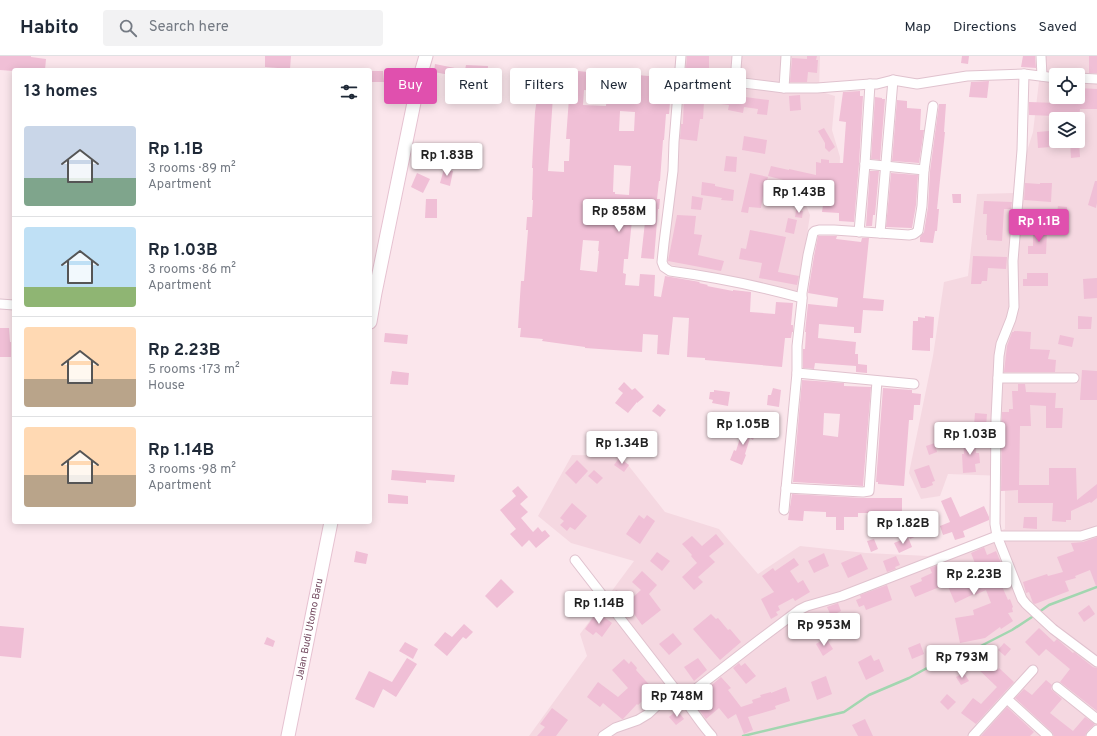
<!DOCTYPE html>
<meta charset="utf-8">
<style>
body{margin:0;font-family:Overpass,sans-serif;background:#f2f2f3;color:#1f2937;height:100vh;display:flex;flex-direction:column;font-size:15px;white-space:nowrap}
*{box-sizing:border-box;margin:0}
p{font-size:13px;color:#747a83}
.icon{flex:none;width:22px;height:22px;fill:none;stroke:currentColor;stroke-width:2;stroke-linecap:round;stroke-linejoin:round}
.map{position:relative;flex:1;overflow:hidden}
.side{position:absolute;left:12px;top:12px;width:360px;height:456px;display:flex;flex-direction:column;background:#fff;border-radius:4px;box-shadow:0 2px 10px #0003}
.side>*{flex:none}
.banner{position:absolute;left:384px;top:12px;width:380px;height:36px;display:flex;gap:8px}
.fabs{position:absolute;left:1049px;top:12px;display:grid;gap:8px}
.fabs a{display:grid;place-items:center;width:36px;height:36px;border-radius:4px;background:#fff;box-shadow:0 2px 10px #0003;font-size:20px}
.price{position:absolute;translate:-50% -34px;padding:0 9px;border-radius:4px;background:#fff;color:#222;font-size:13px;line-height:26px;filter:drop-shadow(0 1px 2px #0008)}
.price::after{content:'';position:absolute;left:50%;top:24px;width:12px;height:9px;margin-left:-6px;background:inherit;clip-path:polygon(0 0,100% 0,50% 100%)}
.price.active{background:#e050ae;color:#fff}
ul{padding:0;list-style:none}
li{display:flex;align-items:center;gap:12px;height:100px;padding:0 12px}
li+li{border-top:1px solid #e0e1e3}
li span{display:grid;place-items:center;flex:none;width:112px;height:80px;border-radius:4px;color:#555}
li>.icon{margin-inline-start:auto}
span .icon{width:48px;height:48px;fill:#fffc;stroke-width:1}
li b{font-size:17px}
h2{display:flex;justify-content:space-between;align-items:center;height:48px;padding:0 12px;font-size:17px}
.chip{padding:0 14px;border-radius:4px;background:#fff;box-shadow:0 2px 10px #0003;font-size:14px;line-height:36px}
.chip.active{background:#e050ae;color:#fff}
header{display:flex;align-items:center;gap:24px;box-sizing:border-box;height:56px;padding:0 20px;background:#fff;border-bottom:1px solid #e0e1e3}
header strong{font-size:19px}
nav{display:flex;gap:22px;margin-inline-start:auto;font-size:14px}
.search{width:280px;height:36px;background:#f2f2f3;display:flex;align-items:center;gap:10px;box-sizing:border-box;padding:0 14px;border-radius:4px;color:#747a83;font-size:15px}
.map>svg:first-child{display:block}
</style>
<header>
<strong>Habito</strong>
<div class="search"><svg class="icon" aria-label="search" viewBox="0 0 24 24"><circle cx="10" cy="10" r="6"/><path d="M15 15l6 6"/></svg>Search here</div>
<nav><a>Map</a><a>Directions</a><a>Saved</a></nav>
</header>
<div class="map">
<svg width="1097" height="680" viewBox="0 0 1097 680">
<rect width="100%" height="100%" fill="#fbe6ec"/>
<!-- residential -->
<g fill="#f5d8e1" fill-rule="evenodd">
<polygon points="681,0 820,0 819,35 835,40 832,74 840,101 839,132 809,133 805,147 810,159 798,237 658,206"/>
<path d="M1042,0H1097V680H529L587,600L580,578L634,505L571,487L538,460L572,399L621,400L665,456L719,473L758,518L800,490L866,497L928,500L1005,473V420L948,418L940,440L921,443L909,417L933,300L944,226L968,220L977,138L1014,137L1033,76ZM1056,19H1078V41H1056ZM1056,63H1078V85H1056Z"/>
</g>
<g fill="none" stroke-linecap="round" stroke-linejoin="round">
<!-- stream -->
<g stroke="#a2d6b0" stroke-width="2.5">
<polyline points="1039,556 1049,549 1097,531"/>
<polyline points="743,680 844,656 869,639 909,622 936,607 969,596 1012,574 1035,559"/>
</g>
</g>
<!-- building -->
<g fill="#f0bfd6" fill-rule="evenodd">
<polygon points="0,0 31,0 31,1 46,3 45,14 14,14 14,15 0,14"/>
<polygon points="265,0 291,0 290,13 265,11"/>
<polygon points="687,0 709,0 709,21 685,23"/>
<polygon points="807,0 817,0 816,4 818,4 817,17 808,16 807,26 790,26 792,2 807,3"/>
<polygon points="962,0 969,0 968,8 961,7"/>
<polygon points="1023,0 1035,0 1036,12 1021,11"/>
<rect x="1089" y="0" width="8" height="17"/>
<polygon points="435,8 465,14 466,9 488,10 487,22 460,21 434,16"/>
<path d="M568,14L637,21V19L672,22L669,58H666L664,84H663L660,125H659L657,143H660L659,153H658L654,203L641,202L645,166L632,164L628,203H624L623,217L626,218L625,229L639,230L640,218L655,219L654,240L661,241L665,220L700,226L699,227L708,229L707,230L733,235V234L751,236L750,256L775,258L776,246L793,247L791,269H793V276H792L791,282H785L782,311L705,304V302L687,301L689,262L673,261L669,299L657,298L658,279L643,278L642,296L585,292V291L542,285L543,283L520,281L521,272H518L521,225H524L528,174H526L527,161H532L533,144H532L533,112H532L535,56L539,29L566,32ZM584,34L607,36L606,50L583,49ZM553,40L569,42L566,83H570L569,105H564V116L548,115ZM620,55L635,56L634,75H619ZM614,109L631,110L629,139L615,138V136H613ZM583,184L599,185L598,195H599L597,216L580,214Z"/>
<polygon points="370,15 383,15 384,26 370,26"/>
<polygon points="989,25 987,42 969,41 971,26"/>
<polygon points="1078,32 1097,33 1097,53 1080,53 1079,63 1056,63 1056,60 1029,59 1029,46 1057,47 1057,41 1078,41"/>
<polygon points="726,33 725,34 746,37 745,41 769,44 767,59 757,58 758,53 744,51 743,57 728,54 729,49 704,46 703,63 700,63 697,85 680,83 681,68 683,68 684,35"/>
<polygon points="860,35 860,40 863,40 859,108 854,166 839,165 839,157 822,156 823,149 808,147 810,130 787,125 768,120 771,110 789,114 789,113 816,119 816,106 821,107 821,103 829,104 829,107 843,107 846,66 839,65 843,36"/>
<polygon points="800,39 801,54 790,55 789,40"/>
<polygon points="875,41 882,42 882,43 885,43 880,104 871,103"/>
<polygon points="897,44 907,45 907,52 921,53 920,74 924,74 919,107 892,105"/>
<polygon points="939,48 946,48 944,76 945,76 937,153 939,153 937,175 935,175 933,187 920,186 920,181 924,176 928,151 930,115"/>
<polygon points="824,72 835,91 829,96 825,92 825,87 818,75"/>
<polygon points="1049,75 1051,91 1038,92 1037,76"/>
<polygon points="744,80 767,84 765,98 742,94"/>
<polygon points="1070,85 1079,85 1080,101 1071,102"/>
<polygon points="417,99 427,103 424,109 415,106"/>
<polygon points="726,100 737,101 736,116 724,115"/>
<polygon points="444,113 453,115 450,130 440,127"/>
<polygon points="870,115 879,115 875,159 873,159 872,170 866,170"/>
<polygon points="417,117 430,123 423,137 411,131"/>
<polygon points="750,117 768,121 765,133 764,133 761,152 749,151 748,157 741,156"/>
<polygon points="891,117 918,119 916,149 912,172 911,172 886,171"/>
<polygon points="1095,125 1097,125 1097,147 1096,152 1088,149"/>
<polygon points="702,126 715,128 715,130 734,134 733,145 721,144 722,142 701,139"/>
<polygon points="1025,127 1040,128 1040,127 1052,127 1051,146 1024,144"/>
<polygon points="952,138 961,138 961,147 953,147"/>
<polygon points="692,140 703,142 701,154 691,153"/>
<polygon points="426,143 437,143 437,162 425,162"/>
<polygon points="984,145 1012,146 1011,153 1004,153 1002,185 987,184 987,179 986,179 987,158 983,158"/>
<polygon points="1058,150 1067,151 1067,158 1057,158"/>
<polygon points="796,154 803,155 802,162 795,161"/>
<polygon points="677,159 696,160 694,178 702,179 698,199 724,205 721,215 668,205"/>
<polygon points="788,162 797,164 794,178 785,176"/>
<polygon points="750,174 786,181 778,216 799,220 797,229 759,222 762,207 739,203 741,192 746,193"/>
<polygon points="1033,175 1047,175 1046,198 1028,198 1028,190 1033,190"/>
<polygon points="818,180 837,180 836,183 861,186 862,182 869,182 863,242 884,244 883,255 863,254 861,277 854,277 854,271 819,268 818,282 856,286 855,298 858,298 858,308 867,309 867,317 856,316 856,310 815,307 814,313 803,312 803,293 805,293 806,276 805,276 808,248 837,251 838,242 808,237 814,200"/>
<polygon points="973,200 1007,201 1006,213 988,212 987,225 982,225 981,228 971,228"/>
<polygon points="1027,217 1048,217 1048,230 1023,230 1023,223 1027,223"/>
<polygon points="1097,222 1097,242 1084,243 1083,223"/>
<polygon points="925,260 934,261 933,282 930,282 930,295 912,294 913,265 918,265 918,261 925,262"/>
<polygon points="1078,260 1092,261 1091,273 1078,273"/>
<polygon points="0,272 9,272 10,286 11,286 11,301 0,301"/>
<polygon points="1014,275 1031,276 1030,293 1050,294 1048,303 1056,304 1055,316 1004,316 1007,290 1012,276 1014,276"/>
<polygon points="385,277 408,279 407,288 384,286"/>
<polygon points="1060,279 1074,282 1072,291 1058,288"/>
<polygon points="1082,314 1097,315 1097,344 1080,344"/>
<polygon points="392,315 409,317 408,329 390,328"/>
<path d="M802,324L844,327V330L871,331L863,430L793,426ZM824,357L840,358L838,381L823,379Z"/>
<polygon points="624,326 632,334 635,332 644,341 637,347 637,346 628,357 615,347 623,337 618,333"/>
<polygon points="1018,328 1025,328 1026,336 1056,337 1055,352 1063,352 1062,372 1046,372 1046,350 1030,349 1031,370 1020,370 1019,429 1049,429 1049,412 1076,412 1077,444 1097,428 1097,442 1091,447 1090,446 1071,455 1071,464 1066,464 1066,466 1052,465 1053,447 1018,447 1018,434 1001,435 1002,356 1009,356 1009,353 1013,353 1012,335 1018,335"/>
<polygon points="773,332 781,334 779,351 767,349 768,339 771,339"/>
<polygon points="883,332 912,334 912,337 921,338 920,349 914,349 913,364 909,364 904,430 878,428 878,426 876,426"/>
<polygon points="714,334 730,336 728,350 712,347 713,344 709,343 710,336 714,336"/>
<polygon points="658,348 666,354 660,361 652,355"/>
<polygon points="975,357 987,358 986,371 990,371 990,380 971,379 971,370 974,370"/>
<polygon points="743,372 756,376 753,384 750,382 745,398 746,399 742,409 730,404 734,394 736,395"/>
<polygon points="975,382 976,397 979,397 980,407 975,408 976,416 963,417 962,398 964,398 963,383"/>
<polygon points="935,387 937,396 929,399 926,390"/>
<polygon points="619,402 629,409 624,416 614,409"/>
<polygon points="577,404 588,415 576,428 565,417"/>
<polygon points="929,409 935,425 932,426 933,429 925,432 921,432 914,414"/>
<polygon points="392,414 455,419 454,426 426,424 426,427 391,424"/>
<polygon points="594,414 603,422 597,428 588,420"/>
<polygon points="518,430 528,441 520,448 528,456 521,462 533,476 538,471 542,476 545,474 550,480 536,492 529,484 522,491 510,478 516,473 500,454 516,440 512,435"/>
<polygon points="388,438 408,440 408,448 388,447"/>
<polygon points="792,438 863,442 902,442 902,455 869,455 869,457 858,457 858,461 844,461 844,474 836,474 836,461 826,461 826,456 804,455 803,465 788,464"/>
<polygon points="951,441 960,461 984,450 989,461 989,464 963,475 965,481 955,484 952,476 943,479 940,470 950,466 941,445"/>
<polygon points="572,447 587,460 575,474 570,471 567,475 560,469 564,465 560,462"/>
<polygon points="913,455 915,459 918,458 926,476 910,483 900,460"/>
<polygon points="639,459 644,463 647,459 655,465 640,488 626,478"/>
<polygon points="1024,461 1037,461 1037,473 1023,472"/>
<polygon points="716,478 724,488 709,500 715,506 698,521 703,526 694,534 682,521 697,507 691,500 692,499 682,488 692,480 702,490"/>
<polygon points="908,481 912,491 899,497 894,487"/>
<polygon points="1097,481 1097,530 1096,530 1090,514 1075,520 1076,522 1065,525 1069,535 1035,548 1033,547 1029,536 1026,537 1023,526 1047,518 1048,520 1063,516 1057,501 1074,495 1071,487 1083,486"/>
<polygon points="874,483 878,493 871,496 867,485"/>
<polygon points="984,491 987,499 996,495 1002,509 994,512 1008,544 1010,543 1013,551 1012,552 1013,556 1008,557 1013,565 1001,573 1000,571 985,582 960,587 955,562 974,559 973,554 991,547 986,534 975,539 974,538 955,547 947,528 915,541 910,530 922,525 921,522 932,517 930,512 941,508 948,526 978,515 971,497"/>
<polygon points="356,495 368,498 366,508 354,506"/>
<polygon points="657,496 670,505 662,515 650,505"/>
<polygon points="824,497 829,510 814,517 808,505"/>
<polygon points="861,498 868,513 848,522 841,507"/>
<polygon points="896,500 900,509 895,511 896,513 887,516 883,505"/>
<polygon points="794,502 799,509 790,515 798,527 803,524 810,536 795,545 793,542 778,550 780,554 776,556 778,559 771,563 761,543 774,536 762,520 773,512 775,515"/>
<polygon points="642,515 657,529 649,538 661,554 642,569 634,558 632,559 618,545 617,546 612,541 616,534 631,543 641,534 632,526"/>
<polygon points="501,523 514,536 497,552 485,540"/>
<polygon points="887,529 892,544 866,554 864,549 859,551 856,544 861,542 860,539"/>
<polygon points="581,536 586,541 579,549 573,544"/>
<polygon points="838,547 841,555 837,557 839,560 832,562 827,551"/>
<polygon points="1089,549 1095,558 1084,566 1078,557"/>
<polygon points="597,556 612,567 602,581 596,576 593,579 585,573"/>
<polygon points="711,558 716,563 718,562 728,574 730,573 741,586 720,604 693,573"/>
<polygon points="464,568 473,576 466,583 463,581 447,600 434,589 445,576 452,581"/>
<polygon points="0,570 24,572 21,602 0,600"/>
<polygon points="1039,572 1054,586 1057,583 1073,597 1074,596 1093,611 1097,612 1097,655 1060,626 1070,613 1046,593 1039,600 1025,586"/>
<polygon points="673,577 682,588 669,599 659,588"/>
<polygon points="267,581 275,585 273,591 264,588"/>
<polygon points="826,582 833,593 823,600 816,588"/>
<polygon points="405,586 418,593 413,603 399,595"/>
<polygon points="920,587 924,598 912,603 908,592"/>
<polygon points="1004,587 1011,593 1005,600 998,594"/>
<polygon points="871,599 874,605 879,603 884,615 866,624 858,606"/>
<polygon points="407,602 417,608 396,641 383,633 374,652 355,643 369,615 392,626"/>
<polygon points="698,602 707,614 694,625 684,611"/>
<polygon points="624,603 629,608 631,605 637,612 636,614 654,634 638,649 637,648 623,663 622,663 603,647 600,651 587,641 598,626 618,641 628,632 612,614"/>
<polygon points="985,603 998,614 999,612 1014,626 976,668 961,657 973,642 981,648 997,631 977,612"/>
<polygon points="739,607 741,610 745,607 756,620 746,628 733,612"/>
<polygon points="964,617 969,625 961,629 956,621"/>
<polygon points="826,620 832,638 817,644 811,626"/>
<polygon points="721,621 731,632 728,634 741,651 753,647 752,644 761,641 760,639 771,636 771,637 786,631 790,645 775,650 776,653 748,661 753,674 744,678 736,658 728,663 719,652 706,663 695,648 700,643 698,641"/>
<polygon points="1046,624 1052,629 1051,633 1053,635 1062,643 1050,657 1073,675 1085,661 1095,668 1087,676 1085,680 1054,680 1052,676 1015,642 1024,633 1032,639"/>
<polygon points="947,638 956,646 948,654 940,646"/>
<polygon points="1007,651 1034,676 1030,680 981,680"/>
<polygon points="552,652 568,664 556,680 537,680 545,671 540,668"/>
<polygon points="677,654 684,663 676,669 669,661"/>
<polygon points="865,663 873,680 858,680 852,669"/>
</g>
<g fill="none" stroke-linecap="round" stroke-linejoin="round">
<!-- street casing -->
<g stroke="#e0c2ce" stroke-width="11">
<g id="street">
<path d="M681,0L674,86L673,115L664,187L662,206L664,211L670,215C714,221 759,230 802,242"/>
<polyline points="1041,0 1042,20"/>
<polyline points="1024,18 1022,94 1013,205 1014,251 1011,263 1001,288 999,300 996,363 995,468 997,480 1022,543 1026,548 1053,573 1097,606"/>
<polyline points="1078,22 1097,23"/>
<polyline points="735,26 737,0"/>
<polyline points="678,29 735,26 784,32 817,32 870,28"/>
<polyline points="784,32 786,0"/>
<polyline points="865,108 924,114"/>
<polyline points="859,176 865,108 870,28 877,28 893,24 917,28 967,20 1024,18 1056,22"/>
<polyline points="880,177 893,24"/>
<polyline points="0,248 14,249"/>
<polyline points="797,317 914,328"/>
<polyline points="998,322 1074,322"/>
<polyline points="786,432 863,436 869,435 877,325"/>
<polyline points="784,454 797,317 797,290 802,245 802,237 808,199 813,177 815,175 819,174 834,174 909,179 914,178 918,175 922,150 924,114 933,50"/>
<path d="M575,504L675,633C689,647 698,665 712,680"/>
<polyline points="1057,631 1097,663"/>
<polyline points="684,642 759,584 799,554 807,550 842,540 997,480 1081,480 1097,475"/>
<polyline points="1007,643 1048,680"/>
<polyline points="603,680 615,672 638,664 648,658 675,633"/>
<polyline points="973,680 1033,614"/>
<polyline points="1091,680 1097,674"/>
</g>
</g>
<!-- secondary casing -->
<g stroke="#e6c2d1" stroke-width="15">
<g id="secondary">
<polyline points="370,266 375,237 418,27 426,0"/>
<path id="s1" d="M288,680L331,466"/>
</g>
</g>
<!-- street -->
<use href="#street" stroke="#fff" stroke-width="9"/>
<!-- secondary -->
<use href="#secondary" stroke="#fff" stroke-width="13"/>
</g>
<g text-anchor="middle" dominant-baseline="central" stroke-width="3" stroke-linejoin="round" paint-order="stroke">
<!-- street labels -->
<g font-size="10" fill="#744c61" stroke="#feecf1">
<text stroke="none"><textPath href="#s1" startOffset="109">Jalan Budi Utomo Baru</textPath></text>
</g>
</g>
</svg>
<div class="fabs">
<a><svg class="icon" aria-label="locate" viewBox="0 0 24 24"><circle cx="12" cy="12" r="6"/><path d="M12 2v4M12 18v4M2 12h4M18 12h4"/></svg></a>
<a><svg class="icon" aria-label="layers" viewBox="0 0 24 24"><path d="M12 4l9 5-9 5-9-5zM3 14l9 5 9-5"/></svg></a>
</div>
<b class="price" style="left:447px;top:121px">Rp 1.83B</b>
<b class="price" style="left:799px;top:158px">Rp 1.43B</b>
<b class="price" style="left:619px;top:177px">Rp 858M</b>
<b class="price active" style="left:1039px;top:187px">Rp 1.1B</b>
<b class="price" style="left:743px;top:390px">Rp 1.05B</b>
<b class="price" style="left:970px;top:400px">Rp 1.03B</b>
<b class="price" style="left:622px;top:409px">Rp 1.34B</b>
<b class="price" style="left:903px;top:489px">Rp 1.82B</b>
<b class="price" style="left:974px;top:540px">Rp 2.23B</b>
<b class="price" style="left:599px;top:569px">Rp 1.14B</b>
<b class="price" style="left:824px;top:591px">Rp 953M</b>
<b class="price" style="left:962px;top:623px">Rp 793M</b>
<b class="price" style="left:677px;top:662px">Rp 748M</b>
<div class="banner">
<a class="chip active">Buy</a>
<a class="chip">Rent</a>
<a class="chip">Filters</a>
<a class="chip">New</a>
<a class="chip">Apartment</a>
</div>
<section class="side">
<h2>13 homes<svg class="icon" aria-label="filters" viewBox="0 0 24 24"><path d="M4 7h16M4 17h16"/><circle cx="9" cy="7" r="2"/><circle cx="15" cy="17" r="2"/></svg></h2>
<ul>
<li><span style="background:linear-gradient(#c9d6e8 65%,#7fa58c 0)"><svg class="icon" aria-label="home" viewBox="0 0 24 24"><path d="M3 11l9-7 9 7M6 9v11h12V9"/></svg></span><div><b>Rp 1.1B</b><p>3 rooms · 89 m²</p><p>Apartment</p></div></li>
<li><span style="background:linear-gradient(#bfe0f5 75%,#8fb573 0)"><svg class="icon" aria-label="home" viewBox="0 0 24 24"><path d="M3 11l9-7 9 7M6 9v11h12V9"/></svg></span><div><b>Rp 1.03B</b><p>3 rooms · 86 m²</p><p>Apartment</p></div></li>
<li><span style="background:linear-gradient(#ffd9b3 65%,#b9a48a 0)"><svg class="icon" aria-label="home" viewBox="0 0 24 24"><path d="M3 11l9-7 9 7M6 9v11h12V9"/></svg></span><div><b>Rp 2.23B</b><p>5 rooms · 173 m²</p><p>House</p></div></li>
<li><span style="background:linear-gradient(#ffd9b3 60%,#b9a48a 0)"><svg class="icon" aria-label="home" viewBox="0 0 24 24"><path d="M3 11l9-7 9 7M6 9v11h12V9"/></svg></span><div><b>Rp 1.14B</b><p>3 rooms · 98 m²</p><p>Apartment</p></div></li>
</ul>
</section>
</div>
